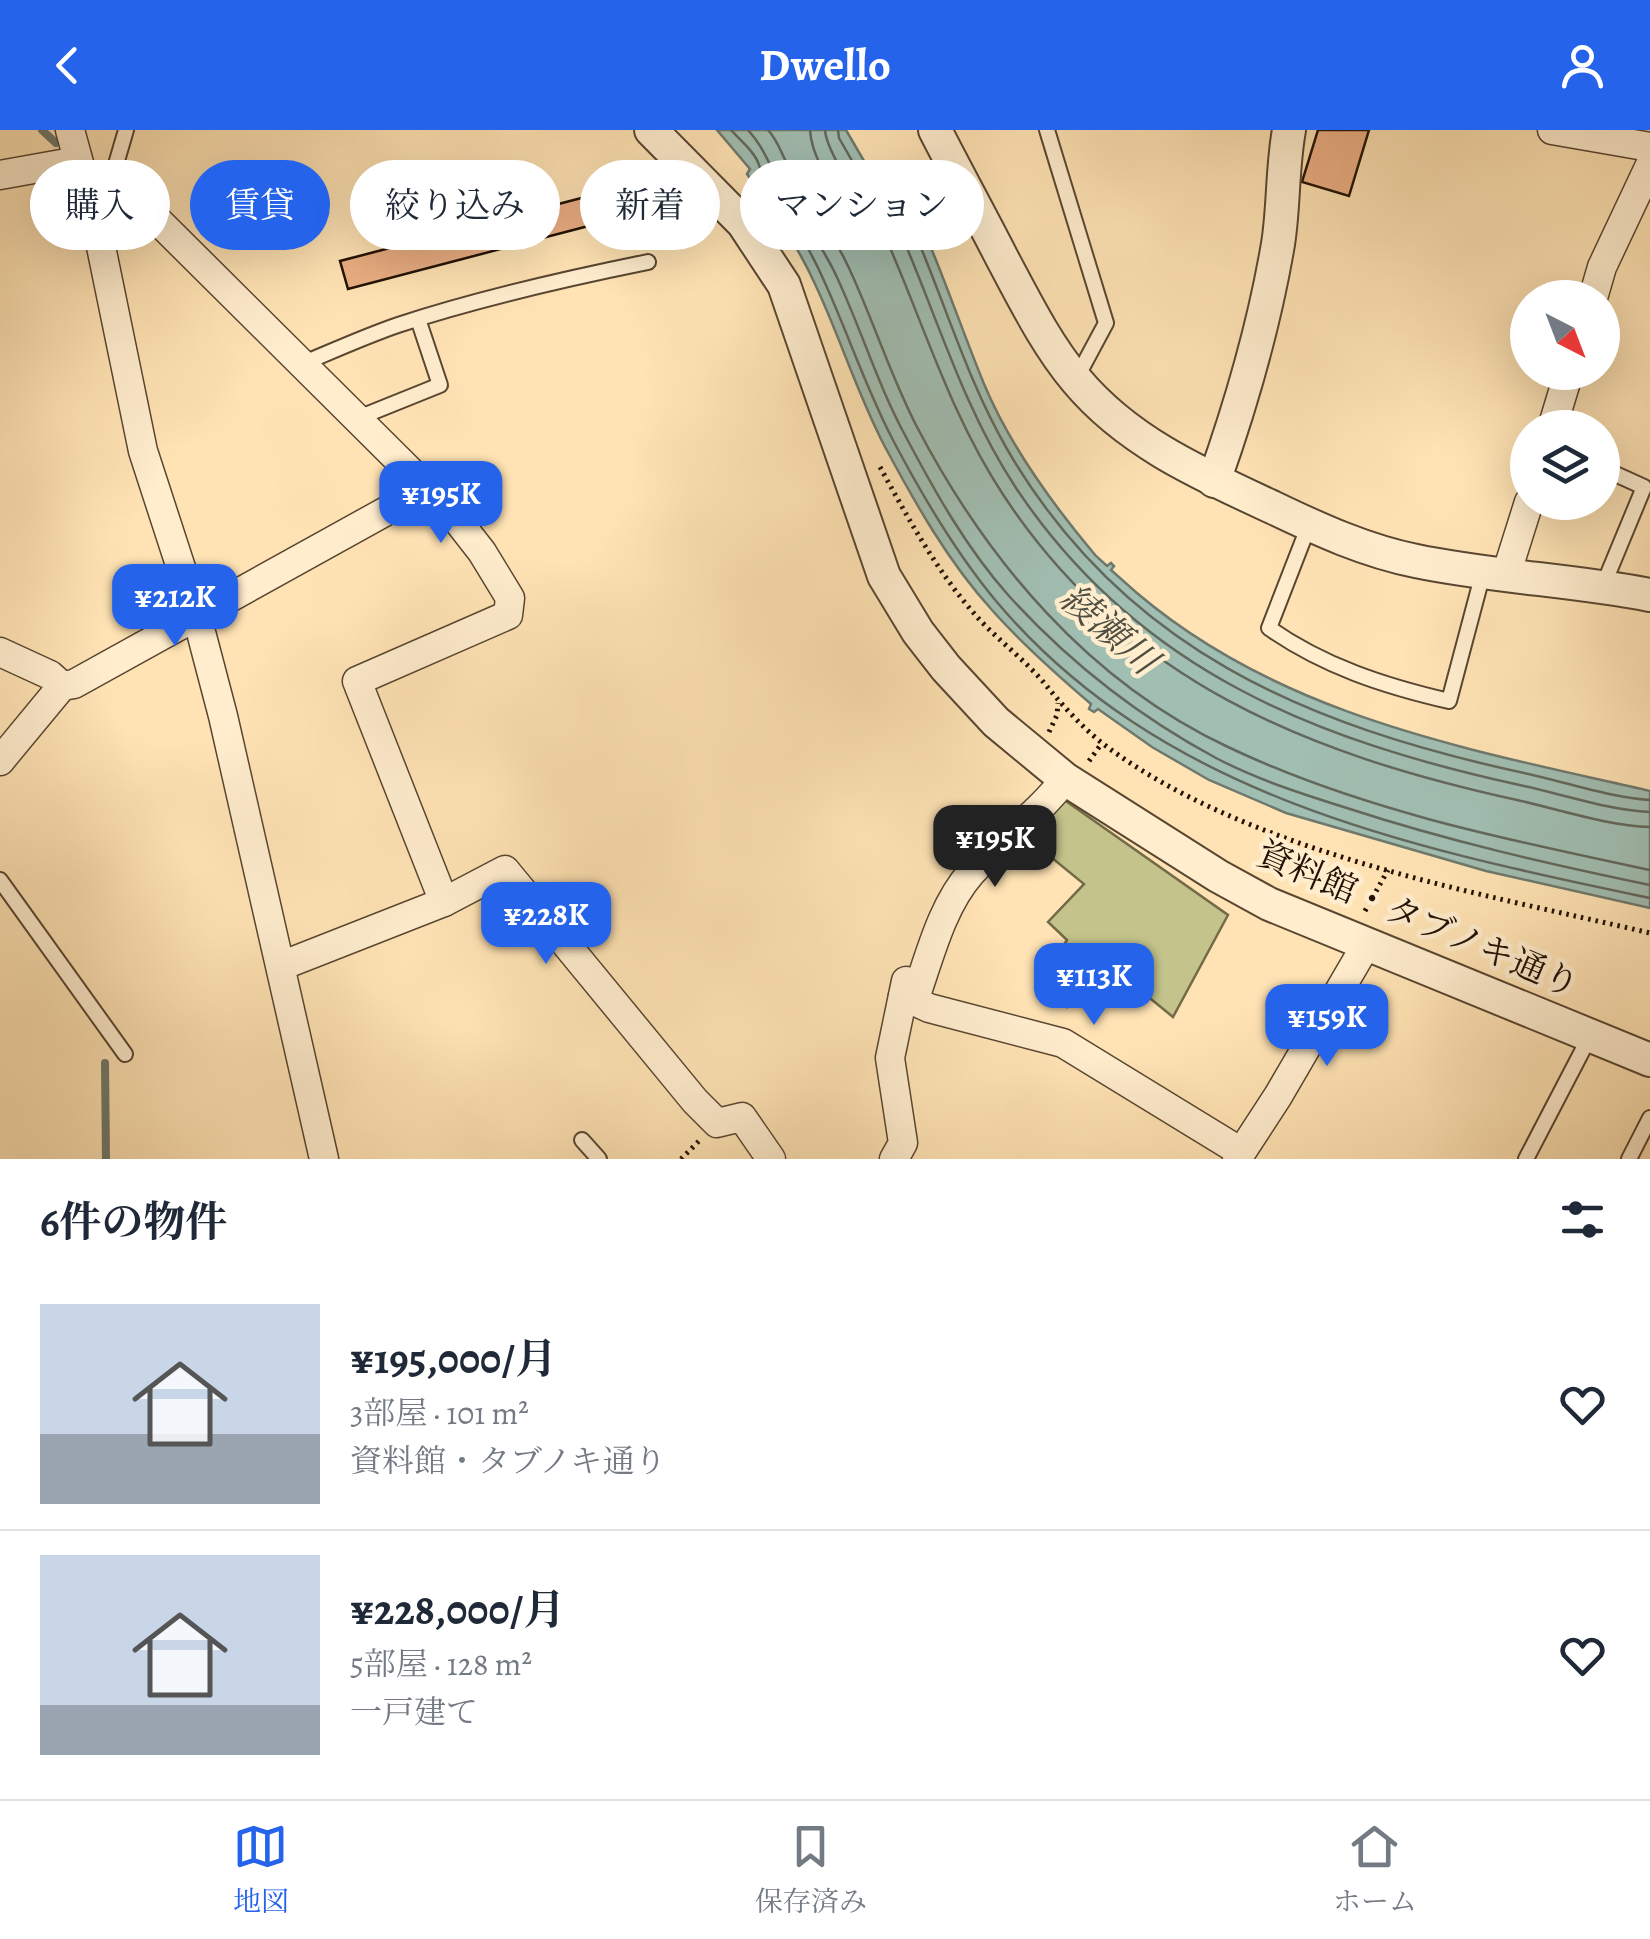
<!DOCTYPE html>
<html lang="ja">
<meta charset="utf-8">
<style>
body{margin:0;font-family:Alegreya,"Noto Serif JP",serif;background:#f2f2f3;color:#1f2937;height:100vh;display:flex;flex-direction:column;font-size:38px;white-space:nowrap}
*{box-sizing:border-box;margin:0}
p{font-size:32px;color:#747a83}
.icon{flex:none;width:55px;height:55px;fill:none;stroke:currentColor;stroke-width:2;stroke-linecap:round;stroke-linejoin:round}
.map{position:relative;height:1029px;overflow:hidden}
.panel{display:flex;flex-direction:column;background:#fff;flex:1}
.panel>*{flex:none}
.hud{position:absolute;left:30px;top:30px;width:1000px;height:90px;display:flex;gap:20px}
.needle{width:65px;rotate:138deg}
.controls{position:absolute;left:1510px;top:150px;display:grid;gap:20px}
.controls a{display:grid;place-items:center;width:110px;height:110px;border-radius:50%;background:#fff;box-shadow:0 10px 40px #0002;font-size:50px}
.price{position:absolute;translate:-50% -85px;padding:0 22px;border-radius:20px;background:#2563eb;color:#fff;font-size:32px;line-height:65px;filter:drop-shadow(0 2px 5px #0008)}
.price::after{content:'';position:absolute;left:50%;top:60px;width:30px;height:22px;margin-left:-15px;background:inherit;clip-path:polygon(0 0,100% 0,50% 100%)}
.price.active{background:#222;color:#fff}
ul{padding:0;list-style:none}
li{display:flex;align-items:center;gap:30px;height:250px;padding:0 40px}
li+li{border-top:2px solid #e0e1e3}
li span{display:grid;place-items:center;flex:none;width:280px;height:200px;border-radius:0px;color:#555}
li>.icon{margin-inline-start:auto}
span .icon{width:120px;height:120px;fill:#fffc;stroke-width:1}
li b{font-size:42px}
h2{display:flex;justify-content:space-between;align-items:center;height:120px;padding:0 40px;font-size:42px}
.chip{padding:0 35px;border-radius:45px;background:#fff;box-shadow:0 10px 40px #0002;font-size:35px;line-height:90px}
.chip.active{background:#2563eb;color:#fff}
header{display:flex;justify-content:space-between;align-items:center;height:130px;padding:0 40px;background:#2563eb;color:#fff;font-size:45px;font-weight:700}
.menu{display:flex;justify-content:space-around;align-items:center;height:140px;border-top:2px solid #e0e1e3;background:#fff;font-size:28px;color:#747a83}
.menu a{display:grid;justify-items:center;gap:5px}
.menu .active{color:#2563eb}
.map>svg:first-child{display:block}
</style>
<header><svg class="icon" aria-label="back" viewBox="0 0 24 24"><path d="M15 5l-7 7 7 7"/></svg>Dwello<svg class="icon" aria-label="person" viewBox="0 0 24 24"><circle cx="12" cy="8" r="4"/><path d="M4 21q1-7 8-7t8 7"/></svg></header>
<div class="map">
<svg width="1650" height="1029" viewBox="0 0 1650 1029">
<rect width="100%" height="100%" fill="#ffe3b4"/>
<filter id="stains"><feTurbulence type="fractalNoise" baseFrequency=".002" numOctaves="4"/><feColorMatrix values="0 0 0 0 .2 0 0 0 0 .09 0 0 0 0 .02 0 0 0 .5 -.17"/></filter>
<radialGradient id="worn" r=".72"><stop offset=".6" stop-color="#630" stop-opacity="0"/><stop offset="1" stop-color="#630" stop-opacity=".3"/></radialGradient>
<!-- green -->
<polygon fill="#c4c38b" stroke="#736a48" stroke-width="2.5" points="1063,669 1228,785 1173,887 1103,830 1067,877 1036,859 1067,810 1048,792 1084,754 1024,705"/>
<!-- water -->
<path fill="#a1beb2" stroke="#6e796d" stroke-width="2.5" d="M717,0H846L871,43L896,42C932,110 955,183 984,254C1010,316 1053,375 1096,426L1107,436L1111,433L1114,436L1111,440L1120,448C1267,584 1462,618 1650,661V778L1486,741L1286,683L1209,650L1152,617L1098,579L1094,582L1089,579L1091,574C1056,544 1022,514 992,480C948,432 914,371 884,315C857,263 840,207 815,154C797,114 772,79 747,44L750,39Z"/>
<g fill="none" stroke-linecap="round" stroke-linejoin="round">
<!-- shore -->
<g stroke="#62685c" stroke-width="2.5">
<path d="M731,0C740,10 755,22 759,35C761,40 761,45 764,49C786,83 809,115 825,153C849,206 867,261 894,312C923,367 956,423 996,471C1161,667 1412,718 1650,768"/>
<path d="M748,0C763,17 765,26 775,44C794,77 817,107 834,141C860,195 877,254 906,307C935,362 967,419 1009,466C1068,531 1138,586 1216,628C1258,650 1305,665 1350,679C1448,711 1549,734 1650,755"/>
<path d="M768,0C779,12 782,26 790,39C810,72 832,102 848,136C873,189 890,245 917,297C987,431 1089,552 1228,617C1360,680 1508,710 1650,740"/>
<path d="M810,0C811,22 829,57 846,71C855,79 866,80 875,84C919,177 946,279 1004,366C1126,551 1307,624 1517,670C1558,679 1608,696 1650,697"/>
<path d="M825,0C826,15 848,57 861,63C869,67 878,66 885,68C931,164 957,269 1016,358C1138,541 1317,611 1524,656C1565,665 1609,680 1650,682"/>
<path d="M838,0L839,8L863,50L892,55C937,141 959,236 1007,319C1123,519 1307,596 1524,643C1565,652 1608,667 1650,670"/>
</g>
<!-- stream -->
<g stroke="#6e796d" stroke-width="8">
<polyline points="42,0 56,13"/>
<polyline points="105,933 106,1029"/>
</g>
</g>
<!-- building -->
<g fill="#ecaf84" stroke="#221205" stroke-width="2.5">
<polygon points="1318,0 1369,0 1349,66 1302,52"/>
<polygon points="612,60 619,88 348,159 340,131"/>
</g>
<g fill="none" stroke-linecap="round" stroke-linejoin="round">
<!-- service casing -->
<g stroke="#594631" stroke-width="18">
<g id="service">
<polyline points="1047,0 1106,193 1076,249"/>
<polyline points="109,58 126,0"/>
<path d="M304,233C335,220 366,206 398,195C480,168 564,149 648,132"/>
<polyline points="358,288 440,255 418,189"/>
<polyline points="1602,338 1644,357 1603,456"/>
<path d="M1309,395L1269,498C1323,536 1384,556 1449,571L1483,443"/>
<polyline points="0,750 125,924"/>
<polyline points="582,1010 599,1029"/>
<polyline points="1526,1029 1590,906"/>
<polyline points="1629,1029 1650,988"/>
</g>
</g>
<!-- minor casing -->
<g stroke="#594631" stroke-width="31">
<g id="minor">
<polyline points="70,0 98,102 143,321 197,487 223,586 324,1029"/>
<polyline points="1552,0 1650,17"/>
<polyline points="0,45 78,31"/>
<polyline points="86,61 109,58 135,68 450,381 482,422 510,468 508,485 357,551 444,772"/>
<polyline points="1593,168 1602,137 1650,35"/>
<polyline points="1552,298 1569,242"/>
<polyline points="1506,445 1529,372"/>
<polyline points="0,522 50,545 62,556 74,554 426,359"/>
<polyline points="0,631 62,556"/>
<polyline points="281,836 444,772 505,740 695,971 717,993 742,987 771,1029"/>
<polyline points="903,866 929,878 1063,913 1241,1022"/>
<path d="M914,871C929,829 941,777 971,743C1000,710 1038,685 1065,649"/>
<polyline points="894,1029 903,1013 890,928 906,851"/>
<polyline points="1237,1029 1278,966 1366,815"/>
</g>
</g>
<!-- tertiary casing -->
<g stroke="#594631" stroke-width="36">
<g id="tertiary">
<polyline points="651,0 743,93 784,155 884,446 918,502 946,538 996,592 1065,649 1218,746 1269,774 1650,930"/>
<path d="M935,0C957,43 980,85 1002,128C1025,171 1046,214 1077,251C1129,313 1203,345 1274,378C1320,400 1366,421 1416,431C1493,447 1573,450 1650,465"/>
<path d="M1214,351C1242,272 1264,197 1278,114C1284,77 1282,38 1289,0"/>
</g>
</g>
<!-- path -->
<g stroke="#221205" stroke-width="5" stroke-dasharray="2.5 5" stroke-linecap="butt">
<path d="M880,337C909,390 939,445 979,489C1001,513 1029,533 1049,559C1065,578 1082,597 1102,613C1246,723 1475,762 1650,803"/>
<polyline points="1049,602 1057,585 1058,573"/>
<polyline points="1089,631 1102,613"/>
<polyline points="1365,781 1388,740"/>
<polyline points="681,1029 701,1009"/>
</g>
<!-- service -->
<use href="#service" stroke="#ffedce" stroke-width="14"/>
<!-- minor -->
<use href="#minor" stroke="#ffedce" stroke-width="28"/>
<!-- tertiary -->
<use href="#tertiary" stroke="#ffedce" stroke-width="32"/>
</g>
<g text-anchor="middle" dominant-baseline="central" stroke-width="9" stroke-linejoin="round" paint-order="stroke">
<!-- street labels -->
<g font-size="35" fill="#221205" stroke="#ffedce">
<text transform="translate(1418 789) rotate(23)">資料館・タブノキ通り</text>
</g>
<!-- water labels -->
<g font-size="38" font-style="italic" fill="#4e4e42" stroke="#ffedce">
<text transform="translate(1109 499) rotate(41)">綾瀬川</text>
</g>
</g>
<rect width="100%" height="100%" filter="url(#stains)"/>
<rect width="100%" height="100%" fill="url(#worn)"/>
</svg>
<div class="controls">
<a><svg class="needle" viewBox="-14 -14 28 28"><path d="M0-13l5 13h-10z" fill="#e53935"/><path d="M0 13l5-13h-10z" fill="#747a83"/></svg></a>
<a><svg class="icon" aria-label="layers" viewBox="0 0 24 24"><path d="M12 4l9 5-9 5-9-5zM3 14l9 5 9-5"/></svg></a>
</div>
<b class="price" style="left:441px;top:416px">¥195K</b>
<b class="price" style="left:175px;top:519px">¥212K</b>
<b class="price active" style="left:995px;top:760px">¥195K</b>
<b class="price" style="left:546px;top:837px">¥228K</b>
<b class="price" style="left:1094px;top:898px">¥113K</b>
<b class="price" style="left:1327px;top:939px">¥159K</b>
<div class="hud">
<a class="chip">購入</a>
<a class="chip active">賃貸</a>
<a class="chip">絞り込み</a>
<a class="chip">新着</a>
<a class="chip">マンション</a>
</div>
</div>
<section class="panel">
<h2>6件の物件<svg class="icon" aria-label="filters" viewBox="0 0 24 24"><path d="M4 7h16M4 17h16"/><circle cx="9" cy="7" r="2"/><circle cx="15" cy="17" r="2"/></svg></h2>
<ul>
<li><span style="background:linear-gradient(#c9d6e8 65%,#9aa5b1 0)"><svg class="icon" aria-label="home" viewBox="0 0 24 24"><path d="M3 11l9-7 9 7M6 9v11h12V9"/></svg></span><div><b>¥195,000/月</b><p>3部屋 · 101 m²</p><p>資料館・タブノキ通り</p></div><svg class="icon" aria-label="heart" viewBox="0 0 24 24"><path d="M12 20l-8-8c-3-5 5-10 8-4 3-6 11-1 8 4z"/></svg></li>
<li><span style="background:linear-gradient(#c9d6e8 75%,#9aa5b1 0)"><svg class="icon" aria-label="home" viewBox="0 0 24 24"><path d="M3 11l9-7 9 7M6 9v11h12V9"/></svg></span><div><b>¥228,000/月</b><p>5部屋 · 128 m²</p><p>一戸建て</p></div><svg class="icon" aria-label="heart" viewBox="0 0 24 24"><path d="M12 20l-8-8c-3-5 5-10 8-4 3-6 11-1 8 4z"/></svg></li>
</ul>
</section>
<nav class="menu">
<a class="active"><svg class="icon" aria-label="map" viewBox="0 0 24 24"><path d="M3 6l6-2 6 2 6-2v14l-6 2-6-2-6 2zM9 4v14M15 6v14"/></svg>地図</a>
<a><svg class="icon" aria-label="saved" viewBox="0 0 24 24"><path d="M7 4h10v16l-5-4-5 4z"/></svg>保存済み</a>
<a><svg class="icon" aria-label="home" viewBox="0 0 24 24"><path d="M3 11l9-7 9 7M6 9v11h12V9"/></svg>ホーム</a>
</nav>
